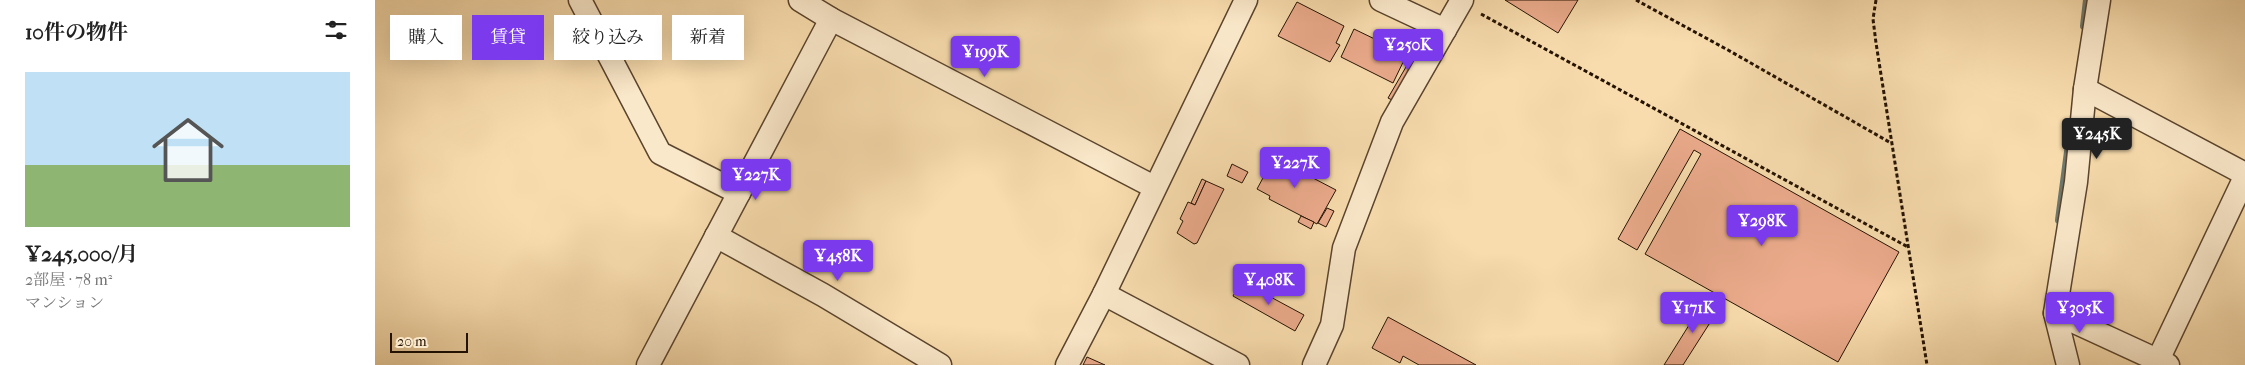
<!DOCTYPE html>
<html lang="ja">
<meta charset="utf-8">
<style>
body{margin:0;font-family:"IM FELL French Canon","Noto Serif JP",serif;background:#f6f6f6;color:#222;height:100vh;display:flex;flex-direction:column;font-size:19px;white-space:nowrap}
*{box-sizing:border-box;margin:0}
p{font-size:16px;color:#767676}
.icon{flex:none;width:28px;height:28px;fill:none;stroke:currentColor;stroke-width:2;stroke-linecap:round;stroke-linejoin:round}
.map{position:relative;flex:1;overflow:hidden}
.details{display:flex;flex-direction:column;background:#fff;width:375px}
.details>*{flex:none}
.banner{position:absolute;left:15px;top:15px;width:475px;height:45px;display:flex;gap:10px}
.scale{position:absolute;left:15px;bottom:12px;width:78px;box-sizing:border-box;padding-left:5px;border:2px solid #241202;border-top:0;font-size:14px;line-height:18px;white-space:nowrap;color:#241202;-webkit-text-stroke:4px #fae8ca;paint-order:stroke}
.price{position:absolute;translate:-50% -42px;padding:0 11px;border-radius:5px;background:#7c3aed;color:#fff;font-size:16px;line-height:32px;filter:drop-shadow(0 1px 2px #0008)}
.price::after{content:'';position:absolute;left:50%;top:30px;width:15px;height:11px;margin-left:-8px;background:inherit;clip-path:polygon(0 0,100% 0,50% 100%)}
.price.active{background:#222;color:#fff}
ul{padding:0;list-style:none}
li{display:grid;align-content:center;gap:10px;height:265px;padding:0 25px}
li+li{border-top:1px solid #e0e0e0}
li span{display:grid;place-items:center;height:155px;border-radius:0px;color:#555}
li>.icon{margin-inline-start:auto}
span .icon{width:90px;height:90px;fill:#fffc;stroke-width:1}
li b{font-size:21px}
h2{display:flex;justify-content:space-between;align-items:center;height:60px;padding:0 25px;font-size:21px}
.pill{padding:0 18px;border-radius:0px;background:#fff;box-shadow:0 5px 20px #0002;font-size:18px;line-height:45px}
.pill.active{background:#7c3aed;color:#fff}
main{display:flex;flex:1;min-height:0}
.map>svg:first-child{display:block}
</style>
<main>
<section class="details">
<h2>10件の物件<svg class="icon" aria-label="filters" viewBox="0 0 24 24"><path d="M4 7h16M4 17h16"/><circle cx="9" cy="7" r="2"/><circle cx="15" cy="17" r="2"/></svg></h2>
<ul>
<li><span style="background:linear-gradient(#bfe0f5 60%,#8fb573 0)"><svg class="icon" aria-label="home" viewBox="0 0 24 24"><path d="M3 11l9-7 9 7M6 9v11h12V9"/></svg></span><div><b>¥245,000/月</b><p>2部屋 · 78 m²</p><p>マンション</p></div></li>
</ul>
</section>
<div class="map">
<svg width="1870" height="365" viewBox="0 0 1870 365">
<rect width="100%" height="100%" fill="#f8dcad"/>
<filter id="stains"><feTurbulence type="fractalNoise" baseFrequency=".004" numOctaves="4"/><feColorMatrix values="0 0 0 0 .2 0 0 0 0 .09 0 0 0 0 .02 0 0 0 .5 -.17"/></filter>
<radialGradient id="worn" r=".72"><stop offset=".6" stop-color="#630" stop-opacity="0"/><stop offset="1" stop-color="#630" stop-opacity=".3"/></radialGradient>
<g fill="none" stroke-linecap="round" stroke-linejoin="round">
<!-- stream -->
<g stroke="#6e776c" stroke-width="8">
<polyline points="1709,26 1712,0"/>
<polyline points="1684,220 1694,144"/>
</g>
</g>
<!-- building -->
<g fill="#ebab8c" stroke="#241202">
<polygon points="1130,0 1203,0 1183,33"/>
<polygon points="922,2 969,26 961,43 965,45 955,62 903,36"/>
<polygon points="979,29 1008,43 1009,40 1015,43 1014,45 1032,54 1018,83 966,57"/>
<polygon points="1046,41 1052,44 1019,101 1013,98"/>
<polygon points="1305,129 1524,252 1463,362 1270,254 1326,154 1319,150 1262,250 1243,239"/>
<polygon points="902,152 920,162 917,167 961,190 942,224 894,199 895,196 882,189 895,165 891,163 896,153 900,156"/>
<polygon points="857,164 873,172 867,183 852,176"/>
<polygon points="827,179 831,181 820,205 816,203"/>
<polygon points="831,181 849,189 822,243 819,244 802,233 808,221 805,219 813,202 820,205"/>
<polygon points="952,208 959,211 951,227 943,223"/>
<polygon points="926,216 939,222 936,229 923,222"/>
<polygon points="866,281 929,315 920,331 858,296"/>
<polygon points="1331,298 1345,307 1308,365 1289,365"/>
<polygon points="1013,317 1101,365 1044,365 1028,356 1025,363 997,348"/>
<polygon points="712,357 730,365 708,365"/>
</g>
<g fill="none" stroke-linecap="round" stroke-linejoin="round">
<!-- street casing -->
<g stroke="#59442d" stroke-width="25">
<g id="street">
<polyline points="205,0 285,153 364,193"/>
<polyline points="425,0 456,19 779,187"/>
<polyline points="1006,0 1070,30"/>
<polyline points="1710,89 1870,174"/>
<polyline points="341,236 448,295 565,365"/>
<polyline points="729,294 863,365"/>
<polyline points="1680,313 1793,365"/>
<polyline points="1783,360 1870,177"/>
<polyline points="273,365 456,19"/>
<polyline points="692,365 729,294 871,0"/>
<polyline points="939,365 957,325 969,248 1017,122 1087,0"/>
<polyline points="1693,365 1680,313 1701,182 1710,89 1724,0"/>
</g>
</g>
<!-- path -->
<g stroke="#241202" stroke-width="3" stroke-dasharray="4 2.5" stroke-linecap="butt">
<polyline points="1261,0 1353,50 1516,143"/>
<polyline points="1501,0 1498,19 1501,43 1552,365"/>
<polyline points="1106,14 1533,247"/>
</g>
<!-- street -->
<use href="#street" stroke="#fae8ca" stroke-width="22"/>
</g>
<rect width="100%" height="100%" filter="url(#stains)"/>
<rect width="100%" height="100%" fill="url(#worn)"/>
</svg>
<div class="scale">20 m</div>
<b class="price" style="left:1033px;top:71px">¥250K</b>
<b class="price" style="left:610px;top:78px">¥199K</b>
<b class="price active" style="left:1722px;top:160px">¥245K</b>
<b class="price" style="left:920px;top:189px">¥227K</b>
<b class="price" style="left:381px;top:201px">¥227K</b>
<b class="price" style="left:1387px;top:247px">¥298K</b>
<b class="price" style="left:463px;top:282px">¥458K</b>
<b class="price" style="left:894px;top:306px">¥408K</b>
<b class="price" style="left:1318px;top:334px">¥171K</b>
<b class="price" style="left:1705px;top:334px">¥305K</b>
<div class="banner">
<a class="pill">購入</a>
<a class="pill active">賃貸</a>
<a class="pill">絞り込み</a>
<a class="pill">新着</a>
</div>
</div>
</main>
